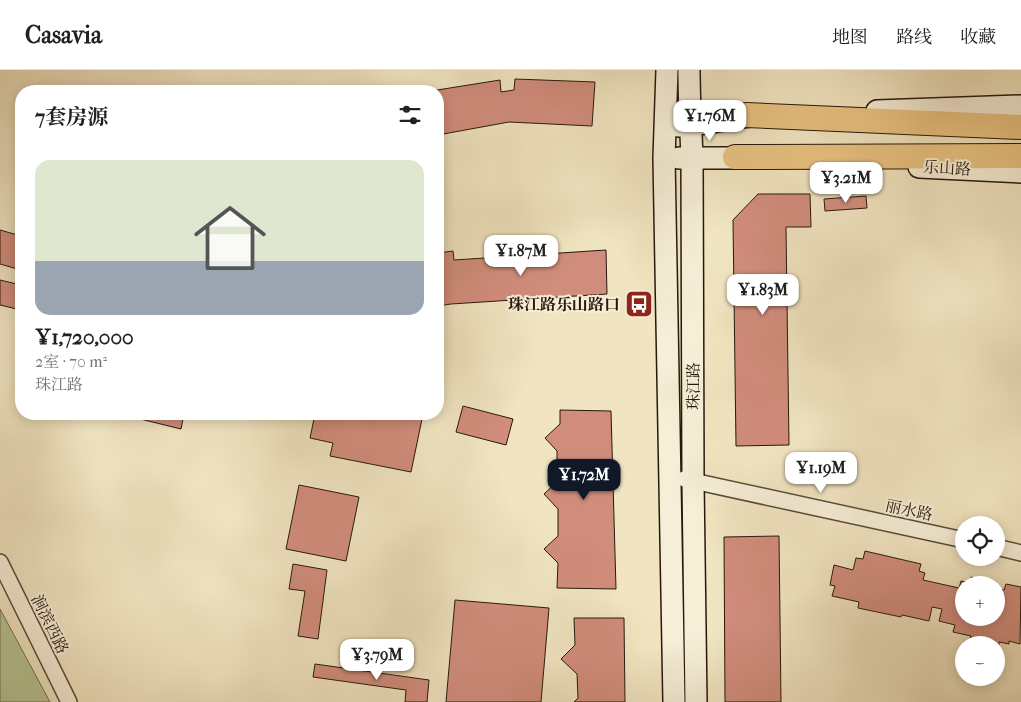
<!DOCTYPE html>
<html lang="zh">
<meta charset="utf-8">
<style>
body{margin:0;font-family:"IM FELL French Canon","Noto Serif SC",serif;background:#f2f2f2;color:#202124;height:100vh;display:flex;flex-direction:column;font-size:19px;white-space:nowrap}
*{box-sizing:border-box;margin:0}
p{font-size:16px;color:#757577}
.icon{flex:none;width:28px;height:28px;fill:none;stroke:currentColor;stroke-width:2;stroke-linecap:round;stroke-linejoin:round}
.map{position:relative;flex:1;overflow:hidden}
.details{position:absolute;left:15px;top:15px;width:429px;height:335px;display:flex;flex-direction:column;background:#fff;border-radius:20px;box-shadow:0 2px 12px #0003}
.details>*{flex:none}
.fabs{position:absolute;left:955px;top:446px;display:grid;gap:10px}
.fabs a{display:grid;place-items:center;width:50px;height:50px;border-radius:50%;background:#fff;box-shadow:0 2px 12px #0003;font-size:25px}
.price{position:absolute;translate:-50% -42px;padding:0 11px;border-radius:10px;background:#fff;color:#222;font-size:16px;line-height:32px;filter:drop-shadow(0 1px 2px #0008)}
.price::after{content:'';position:absolute;left:50%;top:30px;width:15px;height:11px;margin-left:-8px;background:inherit;clip-path:polygon(0 0,100% 0,50% 100%)}
.price.selected{background:#111827;color:#fff}
ul{padding:0;list-style:none}
li{display:grid;align-content:center;gap:10px;height:265px;padding:0 20px}
li span{display:grid;place-items:center;height:155px;border-radius:15px;color:#555}
li>.icon{margin-inline-start:auto}
span .icon{width:90px;height:90px;fill:#fffc;stroke-width:1}
li b{font-size:21px}
h2{display:flex;justify-content:space-between;align-items:center;height:60px;padding:0 20px;font-size:21px}
header{display:flex;align-items:center;gap:30px;box-sizing:border-box;height:70px;padding:0 25px;background:#fff;border-bottom:1px solid #e0e0e0}
header strong{font-size:24px}
nav{display:flex;gap:28px;margin-inline-start:auto;font-size:18px}
.map>svg:first-child{display:block}
</style>
<header>
<strong>Casavia</strong>
<nav><a>地图</a><a>路线</a><a>收藏</a></nav>
</header>
<div class="map">
<svg width="1021" height="632" viewBox="0 0 1021 632">
<rect width="100%" height="100%" fill="#f1e5c1"/>
<filter id="stains"><feTurbulence type="fractalNoise" baseFrequency=".004" numOctaves="4"/><feColorMatrix values="0 0 0 0 .2 0 0 0 0 .09 0 0 0 0 .02 0 0 0 .5 -.17"/></filter>
<radialGradient id="worn" r=".72"><stop offset=".6" stop-color="#630" stop-opacity="0"/><stop offset="1" stop-color="#630" stop-opacity=".3"/></radialGradient>
<!-- green -->
<polygon fill="#b8c594" stroke="#706e50" points="0,539 50,632 0,632"/>
<!-- building -->
<g fill="#d18d7c" stroke="#27180c">
<polygon points="515,9 595,12 592,56 509,52 438,65 438,21 431,21 500,10 501,22 514,20"/>
<polygon points="758,124 810,124 811,157 786,157 789,375 736,376 733,150"/>
<polygon points="866,126 867,138 825,141 824,129"/>
<polygon points="0,160 21,166 21,200 0,194"/>
<polygon points="606,180 607,224 451,234 438,236 438,183 453,181 454,190"/>
<polygon points="0,210 21,215 21,240 0,235"/>
<polygon points="463,336 513,349 506,375 456,362"/>
<polygon points="560,340 611,341 616,519 557,518 558,493 544,479 558,466 558,439 544,424 557,412 557,381 545,368 560,354"/>
<polygon points="129,344 184,344 181,359 128,346"/>
<polygon points="315,344 423,344 411,402 330,386 333,373 310,368"/>
<polygon points="299,415 359,427 346,491 286,479"/>
<polygon points="779,466 781,632 725,632 724,467"/>
<polygon points="865,481 921,494 919,501 925,503 923,510 959,518 961,511 970,513 971,507 990,512 989,515 964,515 964,548 996,548 996,519 1004,520 1006,514 1021,517 1020,574 1009,571 1009,574 999,572 999,575 970,568 971,566 953,562 955,555 939,551 942,539 932,537 929,551 902,545 901,547 858,538 859,532 832,526 835,516 830,515 834,495 853,500 856,488 863,489"/>
<polygon points="293,494 327,500 318,569 298,566 305,521 289,519"/>
<polygon points="455,530 549,538 541,632 446,632"/>
<polygon points="574,548 624,548 625,632 574,632 578,628 577,604 561,589 575,575"/>
<polygon points="315,594 429,610 427,632 405,632 406,620 313,607"/>
</g>
<g fill="none" stroke-linecap="round" stroke-linejoin="round">
<!-- street casing -->
<g stroke="#5a4b39" stroke-width="18">
<g id="street">
<polyline points="684,409 964,470"/>
<polyline points="996,477 1021,483"/>
<polyline points="0,492 69,632"/>
</g>
</g>
<!-- secondary casing -->
<g stroke="#27180c" stroke-width="24">
<g id="secondary">
<polyline points="667,0 664,88 674,632"/>
<path d="M689,0C689,30 691,59 692,88L693,411L696,632"/>
<polyline points="877,41 1021,36"/>
<path d="M678,56C707,55 735,46 764,45"/>
<polyline points="679,88 751,88"/>
<polyline points="919,97 1021,102"/>
</g>
</g>
<!-- primary casing -->
<g stroke="#27180c" stroke-width="26">
<g id="primary">
<polyline points="746,45 1021,57"/>
<polyline points="735,87 1021,86"/>
</g>
</g>
<!-- street -->
<use href="#street" stroke="#f6eed7" stroke-width="15"/>
<!-- secondary -->
<use href="#secondary" stroke="#f6eed7" stroke-width="21"/>
<!-- primary -->
<use href="#primary" stroke="#e8c280" stroke-width="24"/>
</g>
<!-- icons -->
<defs>
<g id="bus-square" transform="scale(1.4375)"><rect x="-9" y="-9" width="18" height="18" rx="4" fill="#8f2418" stroke="#f6eed7"/><path d="M-5-6H5V4H4V6H2V4H-2V6H-4V4H-5ZM-3.5-4V0h7V-4ZM-3.5 1.2v1.5H-2V1.2ZM2 1.2v1.5H3.5V1.2Z" fill="#fff"/></g>
</defs>
<g fill-rule="evenodd">
<use href="#bus-square" x="639" y="234"/>
</g>
<g text-anchor="middle" dominant-baseline="central" stroke-width="4" stroke-linejoin="round" paint-order="stroke">
<!-- street labels -->
<g font-size="16" fill="#27180c" stroke="#f6eed7">
<text transform="translate(947 98) rotate(3)">乐山路</text>
<text transform="translate(693 316) rotate(-90)">珠江路</text>
<text transform="translate(909 440) rotate(12)">丽水路</text>
<text transform="translate(50 554) rotate(64)">涧滨西路</text>
</g>
<!-- poi labels -->
<g font-size="16" font-weight="bold" fill="#27180c" stroke="#f6eed7" text-anchor="end">
<text x="620" y="234">珠江路乐山路口</text>
</g>
</g>
<rect width="100%" height="100%" filter="url(#stains)"/>
<rect width="100%" height="100%" fill="url(#worn)"/>
</svg>
<div class="fabs">
<a><svg class="icon" aria-label="locate" viewBox="0 0 24 24"><circle cx="12" cy="12" r="6"/><path d="M12 2v4M12 18v4M2 12h4M18 12h4"/></svg></a>
<a>+</a>
<a>−</a>
</div>
<b class="price" style="left:710px;top:72px">¥1.76M</b>
<b class="price" style="left:846px;top:134px">¥3.21M</b>
<b class="price" style="left:521px;top:207px">¥1.87M</b>
<b class="price" style="left:763px;top:246px">¥1.83M</b>
<b class="price" style="left:821px;top:424px">¥1.19M</b>
<b class="price selected" style="left:584px;top:431px">¥1.72M</b>
<b class="price" style="left:377px;top:611px">¥3.79M</b>
<section class="details">
<h2>7套房源<svg class="icon" aria-label="filters" viewBox="0 0 24 24"><path d="M4 7h16M4 17h16"/><circle cx="9" cy="7" r="2"/><circle cx="15" cy="17" r="2"/></svg></h2>
<ul>
<li><span style="background:linear-gradient(#dfe7d0 65%,#9aa5b1 0)"><svg class="icon" aria-label="home" viewBox="0 0 24 24"><path d="M3 11l9-7 9 7M6 9v11h12V9"/></svg></span><div><b>¥1,720,000</b><p>2室 · 70 m²</p><p>珠江路</p></div></li>
</ul>
</section>
</div>
